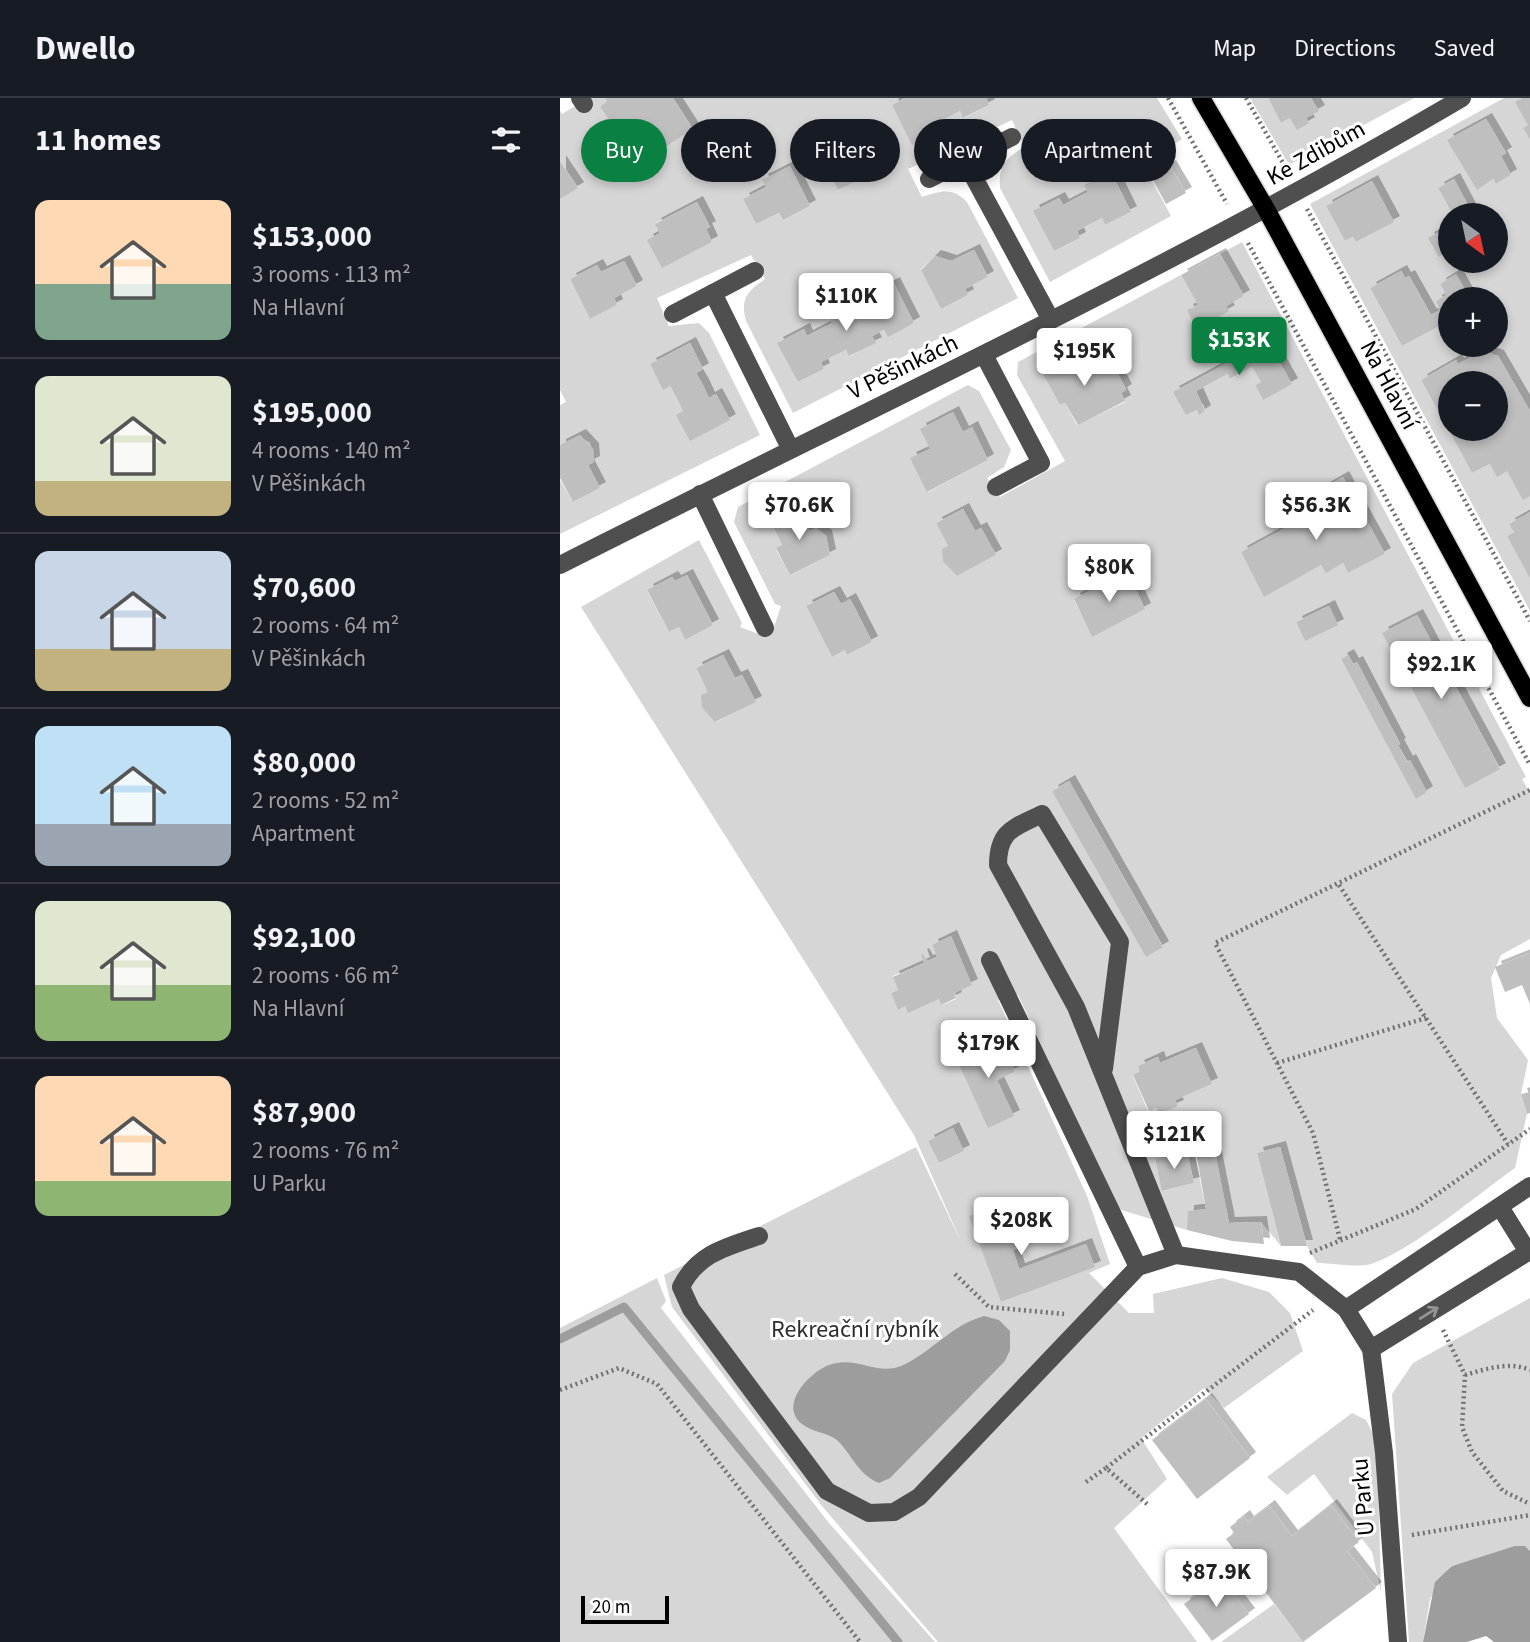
<!DOCTYPE html>
<meta charset="utf-8">
<style>
body{margin:0;font-family:"Source Sans 3",sans-serif;background:#242831;color:#f1f3f6;height:100vh;display:flex;flex-direction:column;font-size:26px;white-space:nowrap}
*{box-sizing:border-box;margin:0}
p{font-size:23px;color:#9ea1a6}
.icon{flex:none;width:38px;height:38px;fill:none;stroke:currentColor;stroke-width:2;stroke-linecap:round;stroke-linejoin:round}
.map{position:relative;flex:1;overflow:hidden}
.details{display:flex;flex-direction:column;background:#171b24;width:560px}
.details>*{flex:none}
.hud{position:absolute;left:21px;top:21px;width:665px;height:63px;display:flex;gap:14px}
.needle{width:46px;rotate:147deg}
.controls{position:absolute;left:878px;top:105px;display:grid;gap:14px}
.controls a{display:grid;place-items:center;width:70px;height:70px;border-radius:50%;background:#171b24;box-shadow:0 4px 10px #0003;font-size:35px}
.scale{position:absolute;left:21px;bottom:18px;width:88px;box-sizing:border-box;padding-left:7px;border:4px solid #000;border-top:0;font-size:19px;line-height:24px;white-space:nowrap;color:#000;-webkit-text-stroke:5px #fff;paint-order:stroke}
.price{position:absolute;translate:-50% -60px;padding:0 16px;border-radius:7px;background:#fff;color:#222;font-size:23px;line-height:46px;filter:drop-shadow(0 2px 4px #0008)}
.price::after{content:'';position:absolute;left:50%;top:42px;width:21px;height:16px;margin-left:-10px;background:inherit;clip-path:polygon(0 0,100% 0,50% 100%)}
.price.on{background:#0b8043;color:#fff}
ul{padding:0;list-style:none}
li{display:flex;align-items:center;gap:21px;height:175px;padding:0 35px}
li+li{border-top:2px solid #363941}
li span{display:grid;place-items:center;flex:none;width:196px;height:140px;border-radius:14px;color:#555}
li>.icon{margin-inline-start:auto}
span .icon{width:84px;height:84px;fill:#fffc;stroke-width:1}
li b{font-size:30px}
h2{display:flex;justify-content:space-between;align-items:center;height:84px;padding:0 35px;font-size:30px}
.tag{padding:0 24px;border-radius:32px;background:#171b24;box-shadow:0 4px 10px #0003;font-size:24px;line-height:63px}
.tag.on{background:#0b8043;color:#fff}
header{display:flex;align-items:center;gap:42px;box-sizing:border-box;height:98px;padding:0 35px;background:#171b24;border-bottom:2px solid #363941}
header strong{font-size:33px}
nav{display:flex;gap:38px;margin-inline-start:auto;font-size:24px}
main{display:flex;flex:1;min-height:0}
.map>svg:first-child{display:block}
</style>
<header>
<strong>Dwello</strong>
<nav><a>Map</a><a>Directions</a><a>Saved</a></nav>
</header>
<main>
<section class="details">
<h2>11 homes<svg class="icon" aria-label="filters" viewBox="0 0 24 24"><path d="M4 7h16M4 17h16"/><circle cx="9" cy="7" r="2"/><circle cx="15" cy="17" r="2"/></svg></h2>
<ul>
<li><span style="background:linear-gradient(#ffd9b3 60%,#7fa58c 0)"><svg class="icon" aria-label="home" viewBox="0 0 24 24"><path d="M3 11l9-7 9 7M6 9v11h12V9"/></svg></span><div><b>$153,000</b><p>3 rooms · 113 m²</p><p>Na Hlavní</p></div></li>
<li><span style="background:linear-gradient(#dfe7d0 75%,#c2b280 0)"><svg class="icon" aria-label="home" viewBox="0 0 24 24"><path d="M3 11l9-7 9 7M6 9v11h12V9"/></svg></span><div><b>$195,000</b><p>4 rooms · 140 m²</p><p>V Pěšinkách</p></div></li>
<li><span style="background:linear-gradient(#c9d6e8 70%,#c2b280 0)"><svg class="icon" aria-label="home" viewBox="0 0 24 24"><path d="M3 11l9-7 9 7M6 9v11h12V9"/></svg></span><div><b>$70,600</b><p>2 rooms · 64 m²</p><p>V Pěšinkách</p></div></li>
<li><span style="background:linear-gradient(#bfe0f5 70%,#9aa5b1 0)"><svg class="icon" aria-label="home" viewBox="0 0 24 24"><path d="M3 11l9-7 9 7M6 9v11h12V9"/></svg></span><div><b>$80,000</b><p>2 rooms · 52 m²</p><p>Apartment</p></div></li>
<li><span style="background:linear-gradient(#dfe7d0 60%,#8fb573 0)"><svg class="icon" aria-label="home" viewBox="0 0 24 24"><path d="M3 11l9-7 9 7M6 9v11h12V9"/></svg></span><div><b>$92,100</b><p>2 rooms · 66 m²</p><p>Na Hlavní</p></div></li>
<li><span style="background:linear-gradient(#ffd9b3 75%,#8fb573 0)"><svg class="icon" aria-label="home" viewBox="0 0 24 24"><path d="M3 11l9-7 9 7M6 9v11h12V9"/></svg></span><div><b>$87,900</b><p>2 rooms · 76 m²</p><p>U Parku</p></div></li>
</ul>
</section>
<div class="map">
<svg width="970" height="1544" viewBox="0 0 970 1544">
<defs>
<filter id="shadow"><feDropShadow dx="6" dy="-6" stdDeviation="0" flood-color="#0004"/></filter>
</defs>
<rect width="100%" height="100%" fill="#fff"/>
<!-- green -->
<g fill="#d6d6d6" fill-rule="evenodd">
<path d="M28,0H45L47,3L40,9L60,39L68,35L86,62L133,31L113,0H345L332,7L352,46L378,33L375,26L400,13L404,20L429,7L426,0H597L622,41L583,66L611,118L490,184L440,90C438,67 446,60 464,49L452,22L348,71L362,99C381,93 392,89 407,104L458,200L233,315L186,223C180,201 187,193 205,181L191,157L97,200L109,228L139,225L149,235L200,337L0,436V382L13,404L40,390L28,367L34,364L30,344L23,342L0,347V307L6,304L0,292V101L18,89L0,63V13L2,16ZM311,33L325,60L302,72L305,79L278,92L258,53L272,39L288,45ZM230,68L250,108L223,122L219,115L196,126L183,101L206,89L203,82ZM551,74L571,114L545,127L542,120L517,133L520,140L494,153L474,114L499,100L503,107L528,94L525,87ZM137,104L150,129L146,131L152,144L102,169L100,135L96,125ZM414,152L428,179L405,191L408,197L381,211L361,171L375,158L391,163ZM64,163L77,188L54,200L57,207L30,221L10,181L37,167L41,174ZM333,185L354,225L328,238L324,232L312,238L315,245L290,258L286,252L261,264L264,271L238,284L218,245L244,232L247,238L272,225L269,219L294,205L299,212L311,206L308,199ZM130,245L143,271L136,275L149,300L156,296L169,322L117,317L123,313L110,288L103,291L90,266Z"/>
<polygon points="690,0 708,0 721,25 730,20 749,25 746,20 758,13 751,0 854,0 729,67"/>
<path d="M944,0H963L968,27L963,30L970,42V313L938,258L922,253L898,266L896,262L861,282L912,375L930,366L947,373L970,398V415L950,425L954,434L947,438L970,476V513L750,106ZM926,21L946,55L941,58L951,77L936,86L933,81L917,91L888,42ZM894,81L910,111L900,117H936V163H891V152L869,141L891,128L893,117L878,90ZM812,83L833,124L796,144L793,139L785,143L766,108ZM841,173L845,180L850,179L871,217L880,212L876,203L886,197L880,186L896,177L910,201H936V247H891V222L842,248L810,190Z"/>
<path d="M682,144L966,679L962,681L970,695V841L941,857L931,880L937,920L968,962L961,996L967,1016L955,1070C918,1096 851,1153 811,1166C796,1170 773,1165 757,1165L747,1148L720,1049L697,1055L721,1148L701,1124L669,1125L653,1049L633,1048L646,1111L627,1132L558,1111L458,897L438,902L527,1098L550,1166L529,1175L569,1215H594L593,1196L662,1180L709,1194L730,1215L743,1253L664,1310L644,1290L581,1340L607,1381L554,1430L637,1544H378L262,1408L112,1209L104,1177L356,1049L402,1146L354,1037L21,509L139,442L182,525L180,529L204,538L213,532L221,508L215,506L174,424L178,409L408,287L419,293L451,352L444,369L427,380L440,399L505,363L457,277L458,264L621,177L638,207L628,212L666,208L684,198L660,156ZM708,244L703,302L695,287L701,284L692,269L671,281L668,276L636,293L645,313L639,316L637,312L626,317L614,294ZM506,256L520,280L551,263L566,291L561,295L565,304L517,327L505,305L500,307L481,270ZM393,315L403,334L412,330L428,362L368,394L351,360L370,351ZM783,380L825,456L788,475L783,465L766,474L761,467L704,498L681,454L747,419L749,423L760,417L750,398ZM238,410L250,433L256,430L266,438L270,457L230,477L216,451L222,447L211,424ZM403,411L415,433L421,430L436,457L397,478L383,464L388,448L376,425ZM567,474L532,538L514,502ZM127,477L153,527L125,542L119,529L109,534L87,493L112,479L115,483ZM274,494L281,506L291,502L312,544L287,557L285,552L272,559L246,508ZM768,508L745,543L736,524ZM857,517L940,670L905,689L823,536ZM163,557L175,580L182,577L195,604L156,624L142,610V597L148,594L136,570ZM788,558L793,566L797,565L840,645L838,647L867,694L856,700L781,561ZM509,683L603,848V849L492,693ZM391,839L396,901L382,907L379,901L348,914L345,908L338,911L331,895L338,892L333,878L364,865L363,856L367,863L377,859L372,847ZM438,940L445,957L453,964V974L437,982L453,1018L429,1029L396,960ZM635,950L652,986L615,1002L618,1008L599,1016L596,1010L588,1013L573,978L581,973L579,968L597,959L600,965ZM392,1031L404,1053L379,1065L368,1043ZM627,1054L634,1085L603,1093L595,1062ZM446,1106L461,1148L453,1152L459,1171L534,1168L441,1204L410,1118Z"/>
<polygon points="97,1180 106,1203 101,1210 269,1425 375,1544 0,1544 0,1230"/>
<polygon points="970,1200 970,1453 965,1448 891,1468 870,1501 863,1544 849,1544 832,1296 853,1265"/>
<polygon points="792,1315 806,1322 817,1343 821,1494 812,1454 754,1376 727,1397 707,1379"/>
<polygon points="714,1506 743,1544 661,1544"/>
</g>
<!-- water -->
<g fill="#9d9d9d">
<path d="M424,1218L439,1222L450,1233V1252L445,1263L330,1380L319,1385C299,1377 293,1359 279,1344C271,1335 255,1335 245,1328C216,1310 248,1275 269,1267C296,1257 316,1278 341,1268C371,1255 391,1227 424,1218Z"/>
<polygon points="955,1448 965,1448 970,1453 970,1544 934,1544 926,1538 907,1544 863,1544 875,1484 892,1468"/>
</g>
<g fill="none" stroke-linecap="round" stroke-linejoin="round">
<!-- stream -->
<polyline stroke="#9d9d9d" stroke-width="9" points="0,1241 64,1209 338,1544"/>
</g>
<!-- building -->
<g fill="#bfbfbf" fill-rule="evenodd" filter="url(#shadow)">
<polygon points="45,0 113,0 133,31 86,62 68,35 61,40 40,9 47,3"/>
<polygon points="345,0 426,0 429,7 403,20 400,13 375,26 378,33 352,47 332,7"/>
<polygon points="708,0 751,0 759,13 746,20 749,25 737,32 730,20 721,25"/>
<polygon points="963,0 970,0 970,42 963,30 968,27 955,4"/>
<polygon points="926,21 946,55 941,58 951,77 936,86 933,81 917,92 887,42"/>
<polygon points="311,33 325,61 302,72 305,79 278,92 257,53 272,39 284,38 288,45"/>
<polygon points="0,63 18,90 0,101"/>
<polygon points="230,68 250,108 223,122 219,115 196,126 183,101 206,89 202,82"/>
<polygon points="610,68 626,95 606,106 591,79"/>
<polygon points="551,74 571,114 545,127 542,120 517,133 520,140 494,153 473,113 499,100 503,107 528,94 524,87"/>
<polygon points="894,81 910,111 900,117 893,117 878,90"/>
<polygon points="812,83 834,124 796,144 793,139 785,143 766,108"/>
<polygon points="137,104 150,129 146,131 152,144 102,170 87,142 100,135 95,126"/>
<polygon points="891,128 891,152 879,159 868,140"/>
<polygon points="414,152 428,179 405,191 408,197 381,211 361,172 375,158 391,163"/>
<polygon points="660,156 684,198 666,208 669,213 640,229 635,228 627,212 638,207 621,177"/>
<polygon points="64,163 77,188 54,200 57,207 30,221 10,181 37,167 41,174"/>
<polygon points="841,173 845,180 849,178 871,217 880,212 876,203 886,197 880,186 896,176 910,201 891,201 891,222 842,248 810,190"/>
<polygon points="334,185 354,225 328,239 324,232 312,238 316,245 289,258 286,252 261,264 264,271 238,284 217,245 244,231 247,238 272,225 269,219 295,205 299,212 311,206 307,199"/>
<polygon points="708,243 732,286 703,302 695,287 701,284 692,269 670,281 668,276 636,293 645,313 639,317 637,312 626,317 613,294"/>
<polygon points="130,245 143,271 136,275 143,287 149,300 156,296 170,322 130,343 116,317 123,313 117,301 110,288 103,292 90,266"/>
<path d="M922,253L938,258L970,313V398L963,402L947,373L937,379L930,366L912,375L861,282L896,262L898,266ZM891,285H936V331H891Z"/>
<polygon points="507,256 520,280 551,263 566,292 561,295 565,303 518,327 505,305 500,307 480,270"/>
<polygon points="393,314 403,334 412,329 428,362 367,394 350,360 370,351 360,331"/>
<polygon points="20,337 33,351 34,364 28,367 40,390 13,404 0,380 0,347"/>
<polygon points="783,379 825,456 788,475 783,465 766,475 761,467 704,499 681,454 747,418 749,423 760,417 750,398"/>
<polygon points="238,410 250,433 256,430 266,438 270,457 230,477 216,450 222,447 211,424"/>
<polygon points="403,411 415,433 421,430 436,457 397,478 383,464 382,451 388,448 376,425"/>
<polygon points="970,414 970,480 947,438 954,434 949,426"/>
<polygon points="567,473 585,511 532,539 514,501"/>
<polygon points="127,477 153,527 125,542 119,529 109,534 87,492 112,479 115,483"/>
<polygon points="274,494 281,506 290,501 312,544 287,557 285,552 272,559 246,508"/>
<polygon points="769,508 778,527 745,543 736,524"/>
<polygon points="857,517 940,671 905,690 822,535"/>
<polygon points="163,557 175,580 182,577 196,604 155,624 142,610 141,597 148,594 136,570"/>
<polygon points="788,557 793,566 797,564 840,646 838,647 847,664 850,662 867,694 856,701 781,561"/>
<polygon points="509,683 603,849 586,859 492,693"/>
<polygon points="391,838 412,887 394,895 396,900 381,907 379,901 348,915 345,908 338,912 331,895 338,892 333,879 364,865 361,857 363,856 367,863 377,859 372,847"/>
<polygon points="970,855 970,906 962,887 945,894 935,869"/>
<polygon points="438,940 445,957 453,964 454,974 437,982 454,1018 428,1030 396,960"/>
<polygon points="636,950 652,986 615,1002 618,1008 599,1016 596,1010 589,1013 573,977 581,973 578,968 598,959 600,965"/>
<polygon points="970,994 970,1015 967,1016 961,996"/>
<polygon points="393,1030 404,1053 379,1065 368,1043"/>
<polygon points="635,1049 654,1049 669,1125 701,1124 704,1146 672,1143 627,1132 628,1113 646,1111"/>
<polygon points="720,1049 747,1148 721,1148 697,1055"/>
<polygon points="627,1054 634,1085 602,1093 595,1061"/>
<polygon points="446,1106 461,1149 453,1152 459,1171 526,1146 535,1169 441,1204 409,1118"/>
<polygon points="646,1301 690,1360 637,1401 592,1342"/>
<polygon points="771,1407 799,1444 787,1453 816,1490 743,1544 666,1441 674,1435 670,1429 684,1418 688,1424 709,1408 732,1438"/>
<polygon points="661,1479 689,1516 652,1543 624,1506"/>
</g>
<g fill="none" stroke-linecap="round" stroke-linejoin="round">
<!-- major casing -->
<g stroke="#dbdbdb" stroke-width="21">
<polyline id="major" points="641,0 706,111 970,600"/>
</g>
<!-- path -->
<g stroke="#717171" stroke-width="4.5" stroke-dasharray="2 3.5" stroke-linecap="butt">
<polyline points="608,0 667,106"/>
<polyline points="686,0 727,72"/>
<polyline points="747,111 970,523"/>
<polyline points="688,145 970,667"/>
<polyline points="779,787 948,1046"/>
<polyline points="717,965 866,920"/>
<polyline points="780,1141 753,1035 655,845 970,692"/>
<polyline points="750,1155 856,1111 970,1031"/>
<polyline points="395,1176 429,1209 504,1216"/>
<polyline points="883,1232 905,1277 902,1329 912,1354 943,1393 970,1406"/>
<path d="M905,1277C926,1271 949,1263 970,1272"/>
<polyline points="0,1292 59,1270 97,1286 300,1544"/>
<polyline points="526,1384 546,1370"/>
<polyline points="587,1406 546,1370 753,1212"/>
<polyline points="852,1437 970,1417"/>
</g>
<!-- minor -->
<g stroke="#4f4f4f" stroke-width="18">
<polyline points="20,0 24,6"/>
<polyline points="405,63 491,222"/>
<polyline points="369,81 452,39"/>
<polyline points="153,195 230,350"/>
<polyline points="113,216 195,173"/>
<polyline points="424,257 481,365 436,389"/>
<polyline points="140,396 205,530"/>
<path d="M0,467C302,314 610,172 902,0"/>
<polyline points="430,862 578,1169"/>
<path d="M544,971L560,844L482,716C454,730 438,732 438,767L516,909L616,1157"/>
<path d="M199,1138C166,1149 137,1156 121,1189L131,1211L267,1393L309,1415L334,1414L359,1399L578,1169L616,1157L739,1174L786,1211L811,1251L824,1355L838,1544"/>
<polyline points="786,1211 970,1088"/>
<polyline points="811,1251 968,1154 940,1109"/>
</g>
<!-- major -->
<use href="#major" stroke="#000" stroke-width="18"/>
</g>
<!-- one-way arrows -->
<defs><path id="oneway-shaft" d="M-6 0H5M1.5-3L5.5 0L1.5 3" fill="none" stroke-width="1.6" stroke-linecap="round" stroke-linejoin="round" transform="scale(1.75)"/></defs>
<use stroke="#959595" href="#oneway-shaft" transform="translate(869 1215) rotate(-32)"/>
<g text-anchor="middle" dominant-baseline="central" stroke-width="6" stroke-linejoin="round" paint-order="stroke">
<!-- street labels -->
<g font-size="24" fill="#000" stroke="#fff">
<text transform="translate(756 55) rotate(-29)">Ke Zdibům</text>
<text transform="translate(343 269) rotate(-26)">V Pěšinkách</text>
<text transform="translate(829 287) rotate(62)">Na Hlavní</text>
<text transform="translate(803 1399) rotate(-95)">U Parku</text>
</g>
<!-- park labels -->
<g font-size="24" fill="#2d2d2d" stroke="#fff">
<text x="295" y="1231">Rekreační rybník</text>
</g>
</g>
</svg>
<div class="controls">
<a><svg class="needle" viewBox="-14 -14 28 28"><path d="M0-13l5 13h-10z" fill="#e53935"/><path d="M0 13l5-13h-10z" fill="#9ea1a6"/></svg></a>
<a>+</a>
<a>−</a>
</div>
<div class="scale">20 m</div>
<b class="price" style="left:286px;top:235px">$110K</b>
<b class="price on" style="left:679px;top:279px">$153K</b>
<b class="price" style="left:524px;top:290px">$195K</b>
<b class="price" style="left:239px;top:444px">$70.6K</b>
<b class="price" style="left:756px;top:444px">$56.3K</b>
<b class="price" style="left:549px;top:506px">$80K</b>
<b class="price" style="left:881px;top:603px">$92.1K</b>
<b class="price" style="left:428px;top:982px">$179K</b>
<b class="price" style="left:614px;top:1073px">$121K</b>
<b class="price" style="left:461px;top:1159px">$208K</b>
<b class="price" style="left:656px;top:1511px">$87.9K</b>
<div class="hud">
<a class="tag on">Buy</a>
<a class="tag">Rent</a>
<a class="tag">Filters</a>
<a class="tag">New</a>
<a class="tag">Apartment</a>
</div>
</div>
</main>
